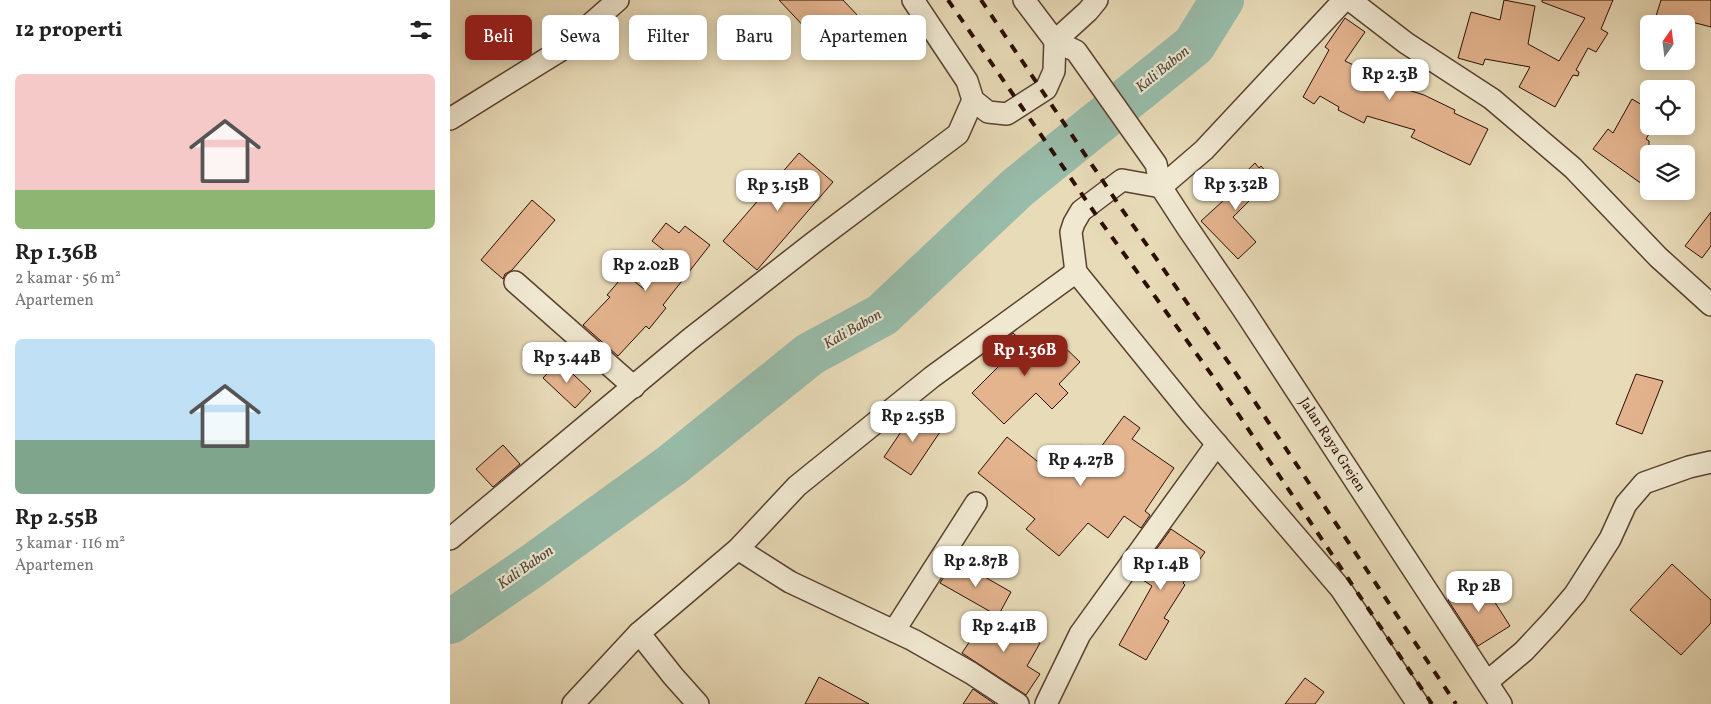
<!DOCTYPE html>
<html lang="id">
<meta charset="utf-8">
<style>
body{margin:0;font-family:Vollkorn,serif;background:#f6f6f6;color:#222;height:100vh;display:flex;flex-direction:column;font-size:19px;white-space:nowrap}
*{box-sizing:border-box;margin:0}
p{font-size:16px;color:#767676}
.icon{flex:none;width:28px;height:28px;fill:none;stroke:currentColor;stroke-width:2;stroke-linecap:round;stroke-linejoin:round}
.map{position:relative;flex:1;overflow:hidden}
.side{display:flex;flex-direction:column;background:#fff;width:450px}
.side>*{flex:none}
.guide{position:absolute;left:15px;top:15px;width:475px;height:45px;display:flex;gap:10px}
.needle{width:32px;rotate:14deg}
.controls{position:absolute;left:1190px;top:15px;display:grid;gap:10px}
.controls a{display:grid;place-items:center;width:55px;height:55px;border-radius:8px;background:#fff;box-shadow:0 2px 12px #0003;font-size:25px}
.price{position:absolute;translate:-50% -42px;padding:0 11px;border-radius:10px;background:#fff;color:#222;font-size:16px;line-height:32px;filter:drop-shadow(0 1px 2px #0008)}
.price::after{content:'';position:absolute;left:50%;top:30px;width:15px;height:11px;margin-left:-8px;background:inherit;clip-path:polygon(0 0,100% 0,50% 100%)}
.price.on{background:#8f2418;color:#fff}
ul{padding:0;list-style:none}
li{display:grid;align-content:center;gap:10px;height:265px;padding:0 15px}
li span{display:grid;place-items:center;height:155px;border-radius:8px;color:#555}
li>.icon{margin-inline-start:auto}
span .icon{width:90px;height:90px;fill:#fffc;stroke-width:1}
li b{font-size:21px}
h2{display:flex;justify-content:space-between;align-items:center;height:60px;padding:0 15px;font-size:21px}
.chip{padding:0 18px;border-radius:8px;background:#fff;box-shadow:0 2px 12px #0003;font-size:18px;line-height:45px}
.chip.on{background:#8f2418;color:#fff}
main{display:flex;flex:1;min-height:0}
.map>svg:first-child{display:block}
</style>
<main>
<section class="side">
<h2>12 properti<svg class="icon" aria-label="filters" viewBox="0 0 24 24"><path d="M4 7h16M4 17h16"/><circle cx="9" cy="7" r="2"/><circle cx="15" cy="17" r="2"/></svg></h2>
<ul>
<li><span style="background:linear-gradient(#f6c9c9 75%,#8fb573 0)"><svg class="icon" aria-label="home" viewBox="0 0 24 24"><path d="M3 11l9-7 9 7M6 9v11h12V9"/></svg></span><div><b>Rp 1.36B</b><p>2 kamar · 56 m²</p><p>Apartemen</p></div></li>
<li><span style="background:linear-gradient(#bfe0f5 65%,#7fa58c 0)"><svg class="icon" aria-label="home" viewBox="0 0 24 24"><path d="M3 11l9-7 9 7M6 9v11h12V9"/></svg></span><div><b>Rp 2.55B</b><p>3 kamar · 116 m²</p><p>Apartemen</p></div></li>
</ul>
</section>
<div class="map">
<svg width="1261" height="704" viewBox="0 0 1261 704">
<rect width="100%" height="100%" fill="#e8dbb8"/>
<filter id="stains"><feTurbulence type="fractalNoise" baseFrequency=".004" numOctaves="4"/><feColorMatrix values="0 0 0 0 .2 0 0 0 0 .09 0 0 0 0 .02 0 0 0 .5 -.17"/></filter>
<radialGradient id="worn" r=".72"><stop offset=".6" stop-color="#630" stop-opacity="0"/><stop offset="1" stop-color="#630" stop-opacity=".3"/></radialGradient>
<g fill="none" stroke-linecap="round" stroke-linejoin="round">
<!-- river -->
<polyline stroke="#98bcaa" stroke-width="44" points="0,622 82,566 222,465 360,354 432,315 567,188 744,45 772,0"/>
</g>
<!-- building -->
<g fill="#e4b48f" stroke="#2b0e02">
<polygon points="329,0 393,0 410,18 375,49"/>
<polygon points="1054,0 1085,6 1078,44 1109,61 1135,18 1092,2 1092,0 1163,0 1151,29 1158,33 1146,52 1138,48 1126,70 1129,72 1128,76 1123,75 1105,107 1069,87 1080,67 1035,59 1033,65 1008,58 1021,12 1050,20"/>
<polygon points="1211,0 1261,0 1261,27 1238,21 1237,26 1236,24 1230,24 1206,16"/>
<polygon points="895,18 915,32 895,61 952,88 974,95 1005,110 1004,113 1038,129 1020,165 961,137 965,130 917,116 914,123 888,110 889,107 870,96 864,104 853,97 879,50 875,47"/>
<polygon points="1182,99 1199,109 1199,134 1196,139 1199,141 1199,189 1143,149 1158,129 1163,133"/>
<polygon points="349,153 383,182 307,270 273,241"/>
<polygon points="805,163 809,168 811,166 822,178 783,217 806,242 788,259 751,221 775,199 772,195"/>
<polygon points="82,200 105,220 62,270 55,274 53,279 31,260"/>
<polygon points="1261,212 1261,246 1252,258 1235,246"/>
<polygon points="216,223 229,233 235,226 260,245 213,305 216,308 199,329 196,326 168,356 133,325 160,297 157,295 175,274 194,289 220,255 202,241"/>
<polygon points="563,333 590,357 607,340 630,362 609,384 618,393 602,409 586,393 554,424 522,393 553,362 539,351"/>
<polygon points="109,361 141,391 125,408 93,378"/>
<polygon points="1186,374 1213,381 1192,434 1166,424"/>
<polygon points="465,411 492,429 461,475 434,457"/>
<polygon points="674,416 690,428 682,439 724,468 695,511 700,515 691,528 674,516 658,538 638,523 609,556 576,529 585,519 528,473 557,437 607,477 631,445 645,455"/>
<polygon points="53,445 70,464 43,487 26,469"/>
<polygon points="721,529 755,552 733,583 735,585 714,618 719,621 696,660 669,645 702,586 687,576"/>
<polygon points="505,560 561,592 548,616 490,583"/>
<polygon points="1222,564 1261,600 1261,623 1231,655 1180,610"/>
<polygon points="1030,579 1060,626 1028,646 998,600"/>
<polygon points="538,614 590,643 577,666 590,674 576,695 512,653"/>
<polygon points="369,677 419,704 355,704"/>
<polygon points="855,678 874,692 865,704 835,704"/>
<polygon points="523,689 545,704 513,704"/>
</g>
<g fill="none" stroke-linecap="round" stroke-linejoin="round">
<!-- street casing -->
<g stroke="#5a4130" stroke-width="24">
<g id="street">
<polyline points="463,0 517,81 523,100 538,112 557,114 596,89 604,71 605,41 638,11 647,0"/>
<polyline points="574,0 605,41 626,51 706,164 711,187 737,227 793,309 1051,704"/>
<polyline points="900,0 956,43 1042,99 1123,168 1208,257 1261,305"/>
<polyline points="0,119 111,50 168,0"/>
<polyline points="711,187 672,180 631,211 624,223 621,232 626,272 742,415 891,589 968,704"/>
<polyline points="711,187 754,150 894,0"/>
<polyline points="65,282 184,387"/>
<polyline points="0,539 240,339 363,243 508,134 523,100"/>
<polyline points="288,549 340,582 463,640 521,673 568,704"/>
<polyline points="444,631 526,503"/>
<polyline points="189,633 223,676 248,704"/>
<polyline points="1037,682 1074,651 1102,621 1125,594 1160,539 1176,504 1194,483 1239,467 1261,462"/>
<polyline points="123,704 189,633 288,549 347,486 482,377 626,272"/>
<polyline points="596,704 630,634 767,444"/>
</g>
</g>
<!-- street -->
<use href="#street" stroke="#f0e8d1" stroke-width="21"/>
<!-- rail -->
<g stroke="#2b0e02" stroke-width="4" stroke-dasharray="9 9" stroke-linecap="butt">
<polyline points="498,0 651,222 764,378 982,704"/>
<polyline points="531,0 671,208 781,366 1006,704"/>
</g>
</g>
<g text-anchor="middle" dominant-baseline="central" stroke-width="4.5" stroke-linejoin="round" paint-order="stroke">
<!-- street labels -->
<g font-size="14" fill="#2b0e02" stroke="#f0e8d1">
<text transform="translate(882 445) rotate(57)">Jalan Raya Grejen</text>
</g>
<!-- water labels -->
<g font-size="15" font-style="italic" fill="#514b3d" stroke="#f0e8d1">
<text transform="translate(713 70) rotate(-39)">Kali Babon</text>
<text transform="translate(403 330) rotate(-30)">Kali Babon</text>
<text transform="translate(76 568) rotate(-35)">Kali Babon</text>
</g>
</g>
<rect width="100%" height="100%" filter="url(#stains)"/>
<rect width="100%" height="100%" fill="url(#worn)"/>
</svg>
<div class="controls">
<a><svg class="needle" viewBox="-14 -14 28 28"><path d="M0-13l5 13h-10z" fill="#e53935"/><path d="M0 13l5-13h-10z" fill="#767676"/></svg></a>
<a><svg class="icon" aria-label="locate" viewBox="0 0 24 24"><circle cx="12" cy="12" r="6"/><path d="M12 2v4M12 18v4M2 12h4M18 12h4"/></svg></a>
<a><svg class="icon" aria-label="layers" viewBox="0 0 24 24"><path d="M12 4l9 5-9 5-9-5zM3 14l9 5 9-5"/></svg></a>
</div>
<b class="price" style="left:940px;top:101px">Rp 2.3B</b>
<b class="price" style="left:786px;top:211px">Rp 3.32B</b>
<b class="price" style="left:328px;top:212px">Rp 3.15B</b>
<b class="price" style="left:196px;top:292px">Rp 2.02B</b>
<b class="price on" style="left:575px;top:377px">Rp 1.36B</b>
<b class="price" style="left:117px;top:384px">Rp 3.44B</b>
<b class="price" style="left:463px;top:443px">Rp 2.55B</b>
<b class="price" style="left:631px;top:487px">Rp 4.27B</b>
<b class="price" style="left:526px;top:588px">Rp 2.87B</b>
<b class="price" style="left:711px;top:591px">Rp 1.4B</b>
<b class="price" style="left:1029px;top:613px">Rp 2B</b>
<b class="price" style="left:554px;top:653px">Rp 2.41B</b>
<div class="guide">
<a class="chip on">Beli</a>
<a class="chip">Sewa</a>
<a class="chip">Filter</a>
<a class="chip">Baru</a>
<a class="chip">Apartemen</a>
</div>
</div>
</main>
